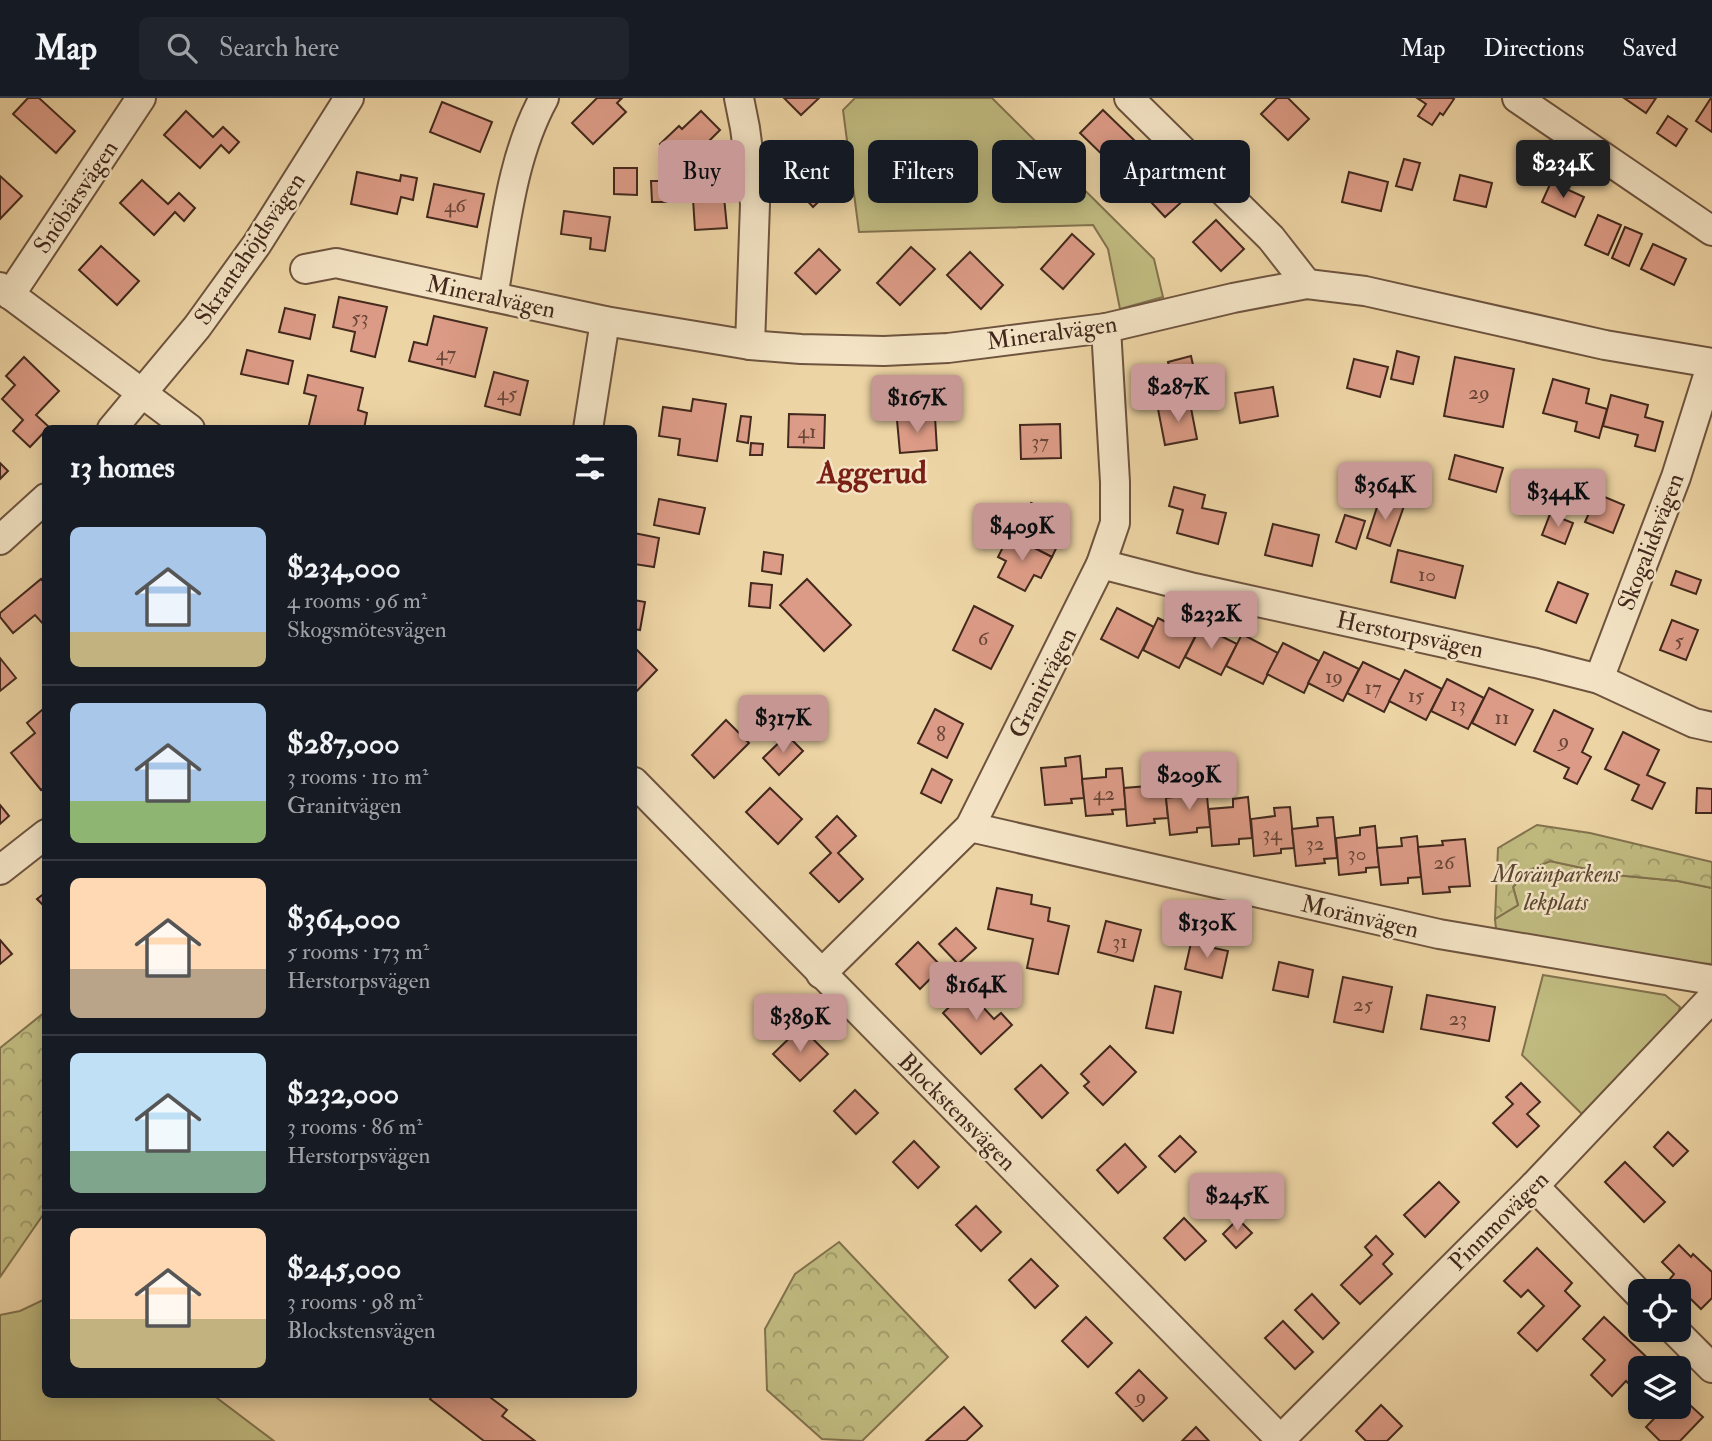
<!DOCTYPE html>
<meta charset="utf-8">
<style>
body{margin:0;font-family:"IM FELL Double Pica",serif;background:#20242c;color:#f1f3f6;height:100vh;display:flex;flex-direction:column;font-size:26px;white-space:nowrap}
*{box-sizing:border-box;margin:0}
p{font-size:23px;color:#9ea1a6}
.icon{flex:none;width:38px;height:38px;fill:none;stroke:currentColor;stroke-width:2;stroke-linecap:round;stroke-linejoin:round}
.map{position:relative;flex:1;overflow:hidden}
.drawer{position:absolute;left:42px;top:327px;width:595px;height:973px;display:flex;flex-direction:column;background:#171b24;border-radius:10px;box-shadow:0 4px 18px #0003}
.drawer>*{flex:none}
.guide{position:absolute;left:658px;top:42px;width:665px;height:63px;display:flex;gap:14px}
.controls{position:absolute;left:1628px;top:1181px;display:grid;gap:14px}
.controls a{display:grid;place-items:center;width:63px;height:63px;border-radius:10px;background:#171b24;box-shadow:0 4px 18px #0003;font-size:35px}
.price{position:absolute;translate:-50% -60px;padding:0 16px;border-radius:7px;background:#c59692;color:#111;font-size:23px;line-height:46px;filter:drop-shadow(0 2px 4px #0008)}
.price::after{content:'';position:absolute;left:50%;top:42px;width:21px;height:16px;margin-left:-10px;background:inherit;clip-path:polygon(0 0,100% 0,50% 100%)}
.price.active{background:#222;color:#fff}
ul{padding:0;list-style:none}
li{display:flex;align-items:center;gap:21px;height:175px;padding:0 28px}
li+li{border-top:2px solid #363941}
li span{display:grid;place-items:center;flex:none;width:196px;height:140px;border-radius:10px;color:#555}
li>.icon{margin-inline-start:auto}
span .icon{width:84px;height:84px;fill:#fffc;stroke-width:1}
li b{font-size:30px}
h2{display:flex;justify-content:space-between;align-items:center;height:84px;padding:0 28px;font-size:30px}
.chip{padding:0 24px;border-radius:10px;background:#171b24;box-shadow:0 4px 18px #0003;font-size:24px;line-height:63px}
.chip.active{background:#c59692;color:#111}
header{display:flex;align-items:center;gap:42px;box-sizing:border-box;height:98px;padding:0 35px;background:#171b24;border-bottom:2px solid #363941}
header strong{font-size:33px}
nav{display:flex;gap:38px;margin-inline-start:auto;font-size:24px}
.search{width:490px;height:63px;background:#20242c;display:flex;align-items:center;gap:18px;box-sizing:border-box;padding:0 24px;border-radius:10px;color:#9ea1a6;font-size:26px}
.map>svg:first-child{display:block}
</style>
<header>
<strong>Map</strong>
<div class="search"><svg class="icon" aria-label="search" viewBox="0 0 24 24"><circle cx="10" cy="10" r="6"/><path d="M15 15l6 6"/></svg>Search here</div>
<nav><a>Map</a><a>Directions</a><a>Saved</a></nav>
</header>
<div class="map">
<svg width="1712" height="1343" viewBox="0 0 1712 1343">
<defs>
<pattern id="forest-crowns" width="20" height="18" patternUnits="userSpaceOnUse" patternTransform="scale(1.75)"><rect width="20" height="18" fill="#c0bb80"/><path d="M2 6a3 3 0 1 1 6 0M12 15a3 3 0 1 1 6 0" fill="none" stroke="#9e9868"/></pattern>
</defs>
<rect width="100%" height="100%" fill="#edd4a4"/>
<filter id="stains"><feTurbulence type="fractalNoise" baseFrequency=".00286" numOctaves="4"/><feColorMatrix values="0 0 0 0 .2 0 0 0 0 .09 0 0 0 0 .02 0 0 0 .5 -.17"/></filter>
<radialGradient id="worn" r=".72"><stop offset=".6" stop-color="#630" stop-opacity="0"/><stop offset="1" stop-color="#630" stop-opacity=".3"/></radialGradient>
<!-- green -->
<g fill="#c0bb80" stroke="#82724e" stroke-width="2">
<polygon points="855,0 992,0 1154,161 1163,199 1120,211 1108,151 1093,127 859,134 843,12"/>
<polygon points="1550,763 1615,777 1678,783 1712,790 1712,866 1689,865 1496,831 1495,821 1518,807 1513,789 1527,773"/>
<polygon points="1543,877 1665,897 1680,909 1677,920 1587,1021 1522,957"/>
<polygon points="45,1201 46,1297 213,1297 274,1343 0,1343 0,1217 20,1213"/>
</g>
<!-- forest -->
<g fill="url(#forest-crowns)" stroke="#82724e" stroke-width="2">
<polygon points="1537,727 1590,735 1712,764 1712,790 1678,783 1615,777 1550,763 1527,773 1513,789 1518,807 1495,821 1498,750"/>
<polygon points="45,914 45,1114 0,1179 0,950"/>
<polygon points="839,1144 948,1259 862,1343 822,1341 767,1292 765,1231 795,1176"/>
</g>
<!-- building -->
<g fill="#dc9b86" stroke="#43291d" stroke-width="2">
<polygon points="28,0 39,0 75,33 56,55 13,16"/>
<polygon points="597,0 622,0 617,5 626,14 593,46 572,25"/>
<polygon points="784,0 819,0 801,17"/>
<polygon points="1277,0 1288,0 1309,21 1288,42 1261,16"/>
<polygon points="1417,0 1452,0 1454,1 1443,17 1440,15 1432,27 1418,18 1426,6"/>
<polygon points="1624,0 1656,0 1646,15"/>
<polygon points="1711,0 1712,0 1712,34 1696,23"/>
<polygon points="442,4 492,24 480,54 430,34"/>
<polygon points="1103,12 1135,43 1112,66 1080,35"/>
<polygon points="186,13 213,39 223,29 239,44 229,55 221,47 200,70 164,37"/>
<polygon points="701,13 720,32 700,52 696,48 678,64 660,46 679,28 682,31"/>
<polygon points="1668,18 1687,31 1676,48 1657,35"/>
<polygon points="1404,61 1420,65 1412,92 1396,88"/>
<polygon points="817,65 837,86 813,109 793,87"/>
<polygon points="1159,67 1188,98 1165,119 1136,88"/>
<polygon points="614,70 637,70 637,97 614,96"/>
<polygon points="357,74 400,83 401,77 417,80 413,102 401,99 397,116 351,106"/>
<polygon points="1349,74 1388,84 1381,113 1342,104"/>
<polygon points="1460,77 1492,85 1486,109 1454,102"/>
<polygon points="0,78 22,98 0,121"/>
<polygon points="142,82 168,106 179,95 195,110 184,123 175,114 154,137 120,105"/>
<polygon points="651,83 686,83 686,104 652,104"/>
<polygon points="1551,84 1584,99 1575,119 1542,104"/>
<polygon points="434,86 484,96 477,129 427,119"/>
<polygon points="724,99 727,130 695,132 693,101"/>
<polygon points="564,113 610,119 605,153 590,151 591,140 561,136"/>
<polygon points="1598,117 1621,127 1608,157 1585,147"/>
<polygon points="1216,122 1244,151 1221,173 1193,144"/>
<polygon points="1625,129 1642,136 1629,168 1612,160"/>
<polygon points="1072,136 1094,156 1063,191 1041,171"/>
<polygon points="1653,146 1686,161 1674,187 1641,171"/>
<polygon points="101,148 139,183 117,207 79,172"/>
<polygon points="911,149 935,171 900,207 877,185"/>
<polygon points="819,151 840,172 816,196 795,175"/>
<polygon points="970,154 1003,187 981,211 947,177"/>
<polygon points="339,199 387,209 375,259 351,253 355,234 333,229"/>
<polygon points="285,210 315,217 310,241 279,234"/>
<polygon points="434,218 487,230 475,279 409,263 414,244 427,247"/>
<polygon points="247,252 293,263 288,286 241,276"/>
<polygon points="1397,253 1419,259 1413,286 1391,281"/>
<polygon points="1191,258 1197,285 1174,290 1168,264"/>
<polygon points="24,259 59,293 36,317 49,329 30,349 13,333 23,322 2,301 15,287 6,278"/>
<polygon points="1455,259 1514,271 1503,329 1444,318"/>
<polygon points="1354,261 1388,269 1380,299 1347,290"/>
<polygon points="494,274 528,283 520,317 485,308"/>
<polygon points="308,277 363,290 358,312 367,315 364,331 308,331 316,298 304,295"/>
<polygon points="1553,281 1589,291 1586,305 1607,311 1599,340 1575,333 1577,324 1543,315"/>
<polygon points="1273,289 1278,318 1240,325 1235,295"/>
<polygon points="1611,297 1648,307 1645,319 1663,324 1655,353 1635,348 1638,337 1603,328"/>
<polygon points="693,301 726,306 717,363 678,357 680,341 659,338 663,309 691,313"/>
<polygon points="1190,305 1197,341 1165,347 1158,311"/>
<polygon points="789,316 825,317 824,350 788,349"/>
<polygon points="741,318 751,319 748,345 737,343"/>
<polygon points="935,319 937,352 900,355 897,322"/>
<polygon points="1060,326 1061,360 1021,361 1020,327"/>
<polygon points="751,345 763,346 762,357 750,357"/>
<polygon points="1455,357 1503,370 1496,394 1449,381"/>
<polygon points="0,365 8,373 0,381"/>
<polygon points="1174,389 1205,397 1202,410 1226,415 1218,446 1177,435 1183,412 1169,408"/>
<polygon points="1583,390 1624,407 1613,435 1585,424 1590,413 1576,407"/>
<polygon points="1380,400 1404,408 1390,448 1367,440"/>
<polygon points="659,401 705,410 699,436 654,427"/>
<polygon points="1031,405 1063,421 1057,433 1063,436 1052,459 1009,437 1020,415 1025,417"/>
<polygon points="1550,416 1573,425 1565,446 1542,437"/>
<polygon points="1345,417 1365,423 1356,451 1336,444"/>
<polygon points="1273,426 1319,437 1312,468 1265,457"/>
<polygon points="634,435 659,440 654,469 634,466"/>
<polygon points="1009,437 1052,459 1041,480 1034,477 1025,493 998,479 1006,463 998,459"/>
<polygon points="1398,452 1463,468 1455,500 1391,484"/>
<polygon points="764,454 783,457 781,476 762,473"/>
<polygon points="1676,473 1701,482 1696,496 1671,487"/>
<polygon points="41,481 46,487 46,529 35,517 13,535 0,519 0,515"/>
<polygon points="807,481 851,527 824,553 780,507"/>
<polygon points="1558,484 1588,496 1576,525 1546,513"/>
<polygon points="751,485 772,487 770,510 749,508"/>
<polygon points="634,502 645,504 640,532 634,531"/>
<polygon points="974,508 1013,528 991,571 953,552"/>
<polygon points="1117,510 1154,529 1138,560 1101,541"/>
<polygon points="1158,520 1195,539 1179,570 1143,552"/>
<polygon points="1672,522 1698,532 1686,562 1660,552"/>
<polygon points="1201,528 1237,546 1221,577 1185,559"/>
<polygon points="1242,536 1278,555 1263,586 1226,568"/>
<polygon points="1283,545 1319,563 1304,595 1267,576"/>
<polygon points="634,549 657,572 634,596"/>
<polygon points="1324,554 1359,571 1343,603 1308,585"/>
<polygon points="0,560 16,580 0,593"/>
<polygon points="1363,564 1400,582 1384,614 1347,595"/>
<polygon points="1405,572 1442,591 1426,622 1389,603"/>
<polygon points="1447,581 1484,600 1468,631 1431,613"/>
<polygon points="1489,590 1533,612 1515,647 1472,625"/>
<polygon points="935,611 963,626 947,660 918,645"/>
<polygon points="42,612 46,615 46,688 41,692 11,655 35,635 27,625"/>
<polygon points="1554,612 1593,631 1582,654 1591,659 1577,686 1564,680 1569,670 1534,653"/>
<polygon points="726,622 749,645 714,680 692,657"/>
<polygon points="1623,634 1659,652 1647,677 1665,685 1652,711 1632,702 1639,687 1605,671"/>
<polygon points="787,637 803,653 779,677 763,660"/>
<polygon points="1080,658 1084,700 1071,701 1072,705 1045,707 1041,670 1066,668 1065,660"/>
<polygon points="1122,670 1126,711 1112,712 1113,716 1086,718 1082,681 1106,679 1106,671"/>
<polygon points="932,671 952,682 941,705 921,695"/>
<polygon points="1164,679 1168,720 1154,721 1155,725 1127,728 1124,690 1148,688 1148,680"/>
<polygon points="1206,688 1210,729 1197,730 1197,734 1170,737 1166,700 1191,697 1190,690"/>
<polygon points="770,690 802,721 778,746 746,714"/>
<polygon points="1697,690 1712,691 1712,715 1696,715"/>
<polygon points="1248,699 1252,740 1239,741 1239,746 1212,748 1209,711 1233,709 1233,701"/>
<polygon points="0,707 9,718 0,726"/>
<polygon points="1290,709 1294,750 1281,751 1281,755 1254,758 1251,721 1275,718 1274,710"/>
<polygon points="837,718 856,738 838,755 863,781 839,804 810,775 831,755 816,739"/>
<polygon points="1333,719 1337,760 1324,761 1325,765 1296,768 1292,731 1318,728 1317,720"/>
<polygon points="1375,728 1379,769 1366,770 1366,774 1339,777 1336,740 1360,737 1360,730"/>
<polygon points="1417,738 1421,779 1408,780 1408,785 1381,787 1377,750 1402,748 1401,740"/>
<polygon points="1465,741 1470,788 1449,789 1450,794 1423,796 1418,749 1443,747 1442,743"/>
<polygon points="997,790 1032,797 1031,806 1050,810 1048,823 1069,828 1058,876 1027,870 1033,841 988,831"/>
<polygon points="46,794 46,810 37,801"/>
<polygon points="1106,823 1141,832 1133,863 1098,854"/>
<polygon points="956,830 976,850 958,866 939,846"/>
<polygon points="0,842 12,856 0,866"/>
<polygon points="918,844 942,869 920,891 896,866"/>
<polygon points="1191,845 1228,853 1222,880 1185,871"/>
<polygon points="1279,864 1313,872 1308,899 1273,892"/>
<polygon points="1343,879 1392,889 1383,934 1334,924"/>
<polygon points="1155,888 1181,894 1173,935 1146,930"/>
<polygon points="967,892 994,921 1001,915 1012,927 981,956 943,915"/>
<polygon points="1427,897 1495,909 1489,943 1421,931"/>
<polygon points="801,929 828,956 800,983 773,956"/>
<polygon points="1110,948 1136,974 1103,1007 1084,988 1089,984 1081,976"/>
<polygon points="1041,967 1068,995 1042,1020 1015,991"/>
<polygon points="1521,985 1540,1004 1527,1016 1539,1028 1517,1049 1493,1025 1513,1006 1506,999"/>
<polygon points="855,992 878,1015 856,1036 834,1013"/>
<polygon points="1668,1034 1688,1053 1673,1068 1654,1049"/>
<polygon points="1180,1038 1196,1054 1175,1074 1159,1058"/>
<polygon points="914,1043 939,1069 918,1090 893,1064"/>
<polygon points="1125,1046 1146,1069 1118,1095 1097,1072"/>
<polygon points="1625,1064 1665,1104 1644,1124 1605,1084"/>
<polygon points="1439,1084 1459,1104 1425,1139 1404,1117"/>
<polygon points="976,1108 1001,1134 981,1153 956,1127"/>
<polygon points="1184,1120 1206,1143 1185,1162 1164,1140"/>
<polygon points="1238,1121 1252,1135 1236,1150 1223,1136"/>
<polygon points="1376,1138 1393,1156 1383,1166 1392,1176 1360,1206 1341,1187 1372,1157 1365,1149"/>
<polygon points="1679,1147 1691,1159 1693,1156 1712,1174 1712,1200 1701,1211 1670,1181 1674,1176 1662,1164"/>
<polygon points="1537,1150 1572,1185 1565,1193 1580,1208 1537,1253 1518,1235 1544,1208 1528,1192 1521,1199 1504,1183"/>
<polygon points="1031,1161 1058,1188 1035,1210 1009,1182"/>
<polygon points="1312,1196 1339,1225 1323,1241 1295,1212"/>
<polygon points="1086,1219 1112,1245 1088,1269 1062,1243"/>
<polygon points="1604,1219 1654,1266 1650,1270 1640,1270 1640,1281 1632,1289 1626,1283 1612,1298 1591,1277 1605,1262 1583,1241"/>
<polygon points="1283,1223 1313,1254 1295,1271 1265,1240"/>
<polygon points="1139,1272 1167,1300 1143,1323 1116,1295"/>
<polygon points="1678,1296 1703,1319 1680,1343 1660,1343 1646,1329 1665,1309 1678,1309"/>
<polygon points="433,1297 487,1297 507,1312 502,1318 535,1343 484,1343 430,1301"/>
<polygon points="1381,1307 1402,1328 1387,1343 1366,1343 1356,1333"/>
<polygon points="964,1309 982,1328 966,1343 926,1343"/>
<polygon points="1196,1329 1209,1343 1182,1343"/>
</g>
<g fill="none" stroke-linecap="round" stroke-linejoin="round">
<!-- minor casing -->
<g stroke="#6e543f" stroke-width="32">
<g id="minor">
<polyline points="739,0 745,30 755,106 750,247"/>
<polyline points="1129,0 1271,140 1307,186"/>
<polyline points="1517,0 1712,133"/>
<polyline points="305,171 336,165 605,223 750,247 801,251 884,253 948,250 1106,230 1233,200 1307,186 1365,193 1605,247 1712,265 1676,379 1599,581"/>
<polyline points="0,189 190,331"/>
<polyline points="10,197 141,0"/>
<path d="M493,199C505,133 511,60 544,0"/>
<polyline points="112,331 197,229 257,146 349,0"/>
<polyline points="588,331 605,223"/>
<polyline points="0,442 46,400"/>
<polyline points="1101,466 1194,490 1536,565 1599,581 1694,625 1712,629"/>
<polyline points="634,684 1282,1343"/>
<polyline points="970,729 1439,836 1712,882"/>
<polyline points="0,772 46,736"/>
<polyline points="821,876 970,729 1101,466 1115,425 1115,384 1106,230"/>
<polyline points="1534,1088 1640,1197"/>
<polyline points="1674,1232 1712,1270"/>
<polyline points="1279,1343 1534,1088 1712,900"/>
</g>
</g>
<!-- minor -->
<use href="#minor" stroke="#f3e3c4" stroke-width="28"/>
</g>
<g text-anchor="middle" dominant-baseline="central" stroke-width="5" stroke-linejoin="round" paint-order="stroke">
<!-- number labels -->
<g font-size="21" fill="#694637">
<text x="455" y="107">46</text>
<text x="360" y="219">53</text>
<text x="446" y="255">47</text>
<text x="1479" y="294">29</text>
<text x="507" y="295">45</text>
<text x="807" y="333">41</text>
<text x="1040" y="343">37</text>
<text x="1427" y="476">10</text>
<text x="983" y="540">6</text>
<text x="1679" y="542">5</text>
<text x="1334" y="578">19</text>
<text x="1373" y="589">17</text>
<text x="1416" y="597">15</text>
<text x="1458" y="606">13</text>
<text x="1502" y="619">11</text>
<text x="941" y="636">8</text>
<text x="1564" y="642">9</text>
<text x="1104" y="695">42</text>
<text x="1272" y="735">34</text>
<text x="1315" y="745">32</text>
<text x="1357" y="755">30</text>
<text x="1444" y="764">26</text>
<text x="1120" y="843">31</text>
<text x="1363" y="906">25</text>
<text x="1458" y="920">23</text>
<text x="1141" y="1298">9</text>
</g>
<!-- street labels -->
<g font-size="24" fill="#43291d" stroke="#f3e3c4">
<text transform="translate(76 99) rotate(-56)">Snöbärsvägen</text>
<text transform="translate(250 151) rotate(-56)">Skrantahöjdsvägen</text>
<text transform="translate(491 199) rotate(12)">Mineralvägen</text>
<text transform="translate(1052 235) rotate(-8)">Mineralvägen</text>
<text transform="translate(1651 444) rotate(-69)">Skogalidsvägen</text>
<text transform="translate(1410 537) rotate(12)">Herstorpsvägen</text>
<text transform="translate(1043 585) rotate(-63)">Granitvägen</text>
<text transform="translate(1360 819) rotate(13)">Moränvägen</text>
<text transform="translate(957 1014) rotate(45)">Blockstensvägen</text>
<text transform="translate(1499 1123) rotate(-45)">Pinnmovägen</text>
</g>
<!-- park labels -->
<g font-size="24" font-style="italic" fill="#5c4631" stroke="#f3e3c4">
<text x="1556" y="776">Moränparkens<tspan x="1556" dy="28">lekplats</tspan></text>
</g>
<!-- district labels -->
<g font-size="32" font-weight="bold" fill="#7a1f14" stroke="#f3e3c4">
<text x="872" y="375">Aggerud</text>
</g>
</g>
<rect width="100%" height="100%" filter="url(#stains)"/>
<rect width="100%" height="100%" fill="url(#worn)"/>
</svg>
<div class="controls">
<a><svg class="icon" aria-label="locate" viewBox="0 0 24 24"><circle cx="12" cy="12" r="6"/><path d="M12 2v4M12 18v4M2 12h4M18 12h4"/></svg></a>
<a><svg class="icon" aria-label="layers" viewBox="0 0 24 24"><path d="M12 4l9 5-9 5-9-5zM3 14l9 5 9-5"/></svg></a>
</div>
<b class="price active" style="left:1563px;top:102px">$234K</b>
<b class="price" style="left:1178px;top:326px">$287K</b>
<b class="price" style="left:917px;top:337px">$167K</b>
<b class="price" style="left:1385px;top:424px">$364K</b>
<b class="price" style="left:1558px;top:431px">$344K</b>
<b class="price" style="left:1022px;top:465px">$409K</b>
<b class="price" style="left:1211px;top:553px">$232K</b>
<b class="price" style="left:783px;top:657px">$317K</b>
<b class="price" style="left:1189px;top:714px">$209K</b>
<b class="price" style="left:1207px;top:862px">$130K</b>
<b class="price" style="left:976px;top:924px">$164K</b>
<b class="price" style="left:800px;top:956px">$389K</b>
<b class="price" style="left:1237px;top:1135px">$245K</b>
<div class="guide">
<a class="chip active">Buy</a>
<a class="chip">Rent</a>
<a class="chip">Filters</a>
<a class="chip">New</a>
<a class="chip">Apartment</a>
</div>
<section class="drawer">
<h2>13 homes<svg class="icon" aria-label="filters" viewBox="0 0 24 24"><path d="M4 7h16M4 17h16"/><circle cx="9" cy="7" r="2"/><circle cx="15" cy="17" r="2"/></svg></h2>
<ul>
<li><span style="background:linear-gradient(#a9c7e8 75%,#c2b280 0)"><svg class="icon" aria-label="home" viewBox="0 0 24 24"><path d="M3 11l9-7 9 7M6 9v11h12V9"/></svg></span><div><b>$234,000</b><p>4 rooms · 96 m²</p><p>Skogsmötesvägen</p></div></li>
<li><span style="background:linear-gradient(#a9c7e8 70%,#8fb573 0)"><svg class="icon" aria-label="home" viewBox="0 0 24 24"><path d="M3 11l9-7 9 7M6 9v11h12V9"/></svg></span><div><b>$287,000</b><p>3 rooms · 110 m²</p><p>Granitvägen</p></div></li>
<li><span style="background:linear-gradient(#ffd9b3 65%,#b9a48a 0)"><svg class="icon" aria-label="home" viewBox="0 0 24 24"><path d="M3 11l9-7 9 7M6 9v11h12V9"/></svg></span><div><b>$364,000</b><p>5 rooms · 173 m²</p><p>Herstorpsvägen</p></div></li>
<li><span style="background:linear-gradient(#bfe0f5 70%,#7fa58c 0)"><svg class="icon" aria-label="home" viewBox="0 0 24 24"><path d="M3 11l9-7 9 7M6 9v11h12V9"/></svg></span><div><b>$232,000</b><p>3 rooms · 86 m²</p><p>Herstorpsvägen</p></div></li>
<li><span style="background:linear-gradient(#ffd9b3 65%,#c2b280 0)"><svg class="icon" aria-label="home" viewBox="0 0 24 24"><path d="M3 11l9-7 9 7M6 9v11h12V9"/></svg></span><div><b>$245,000</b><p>3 rooms · 98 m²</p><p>Blockstensvägen</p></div></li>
</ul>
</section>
</div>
